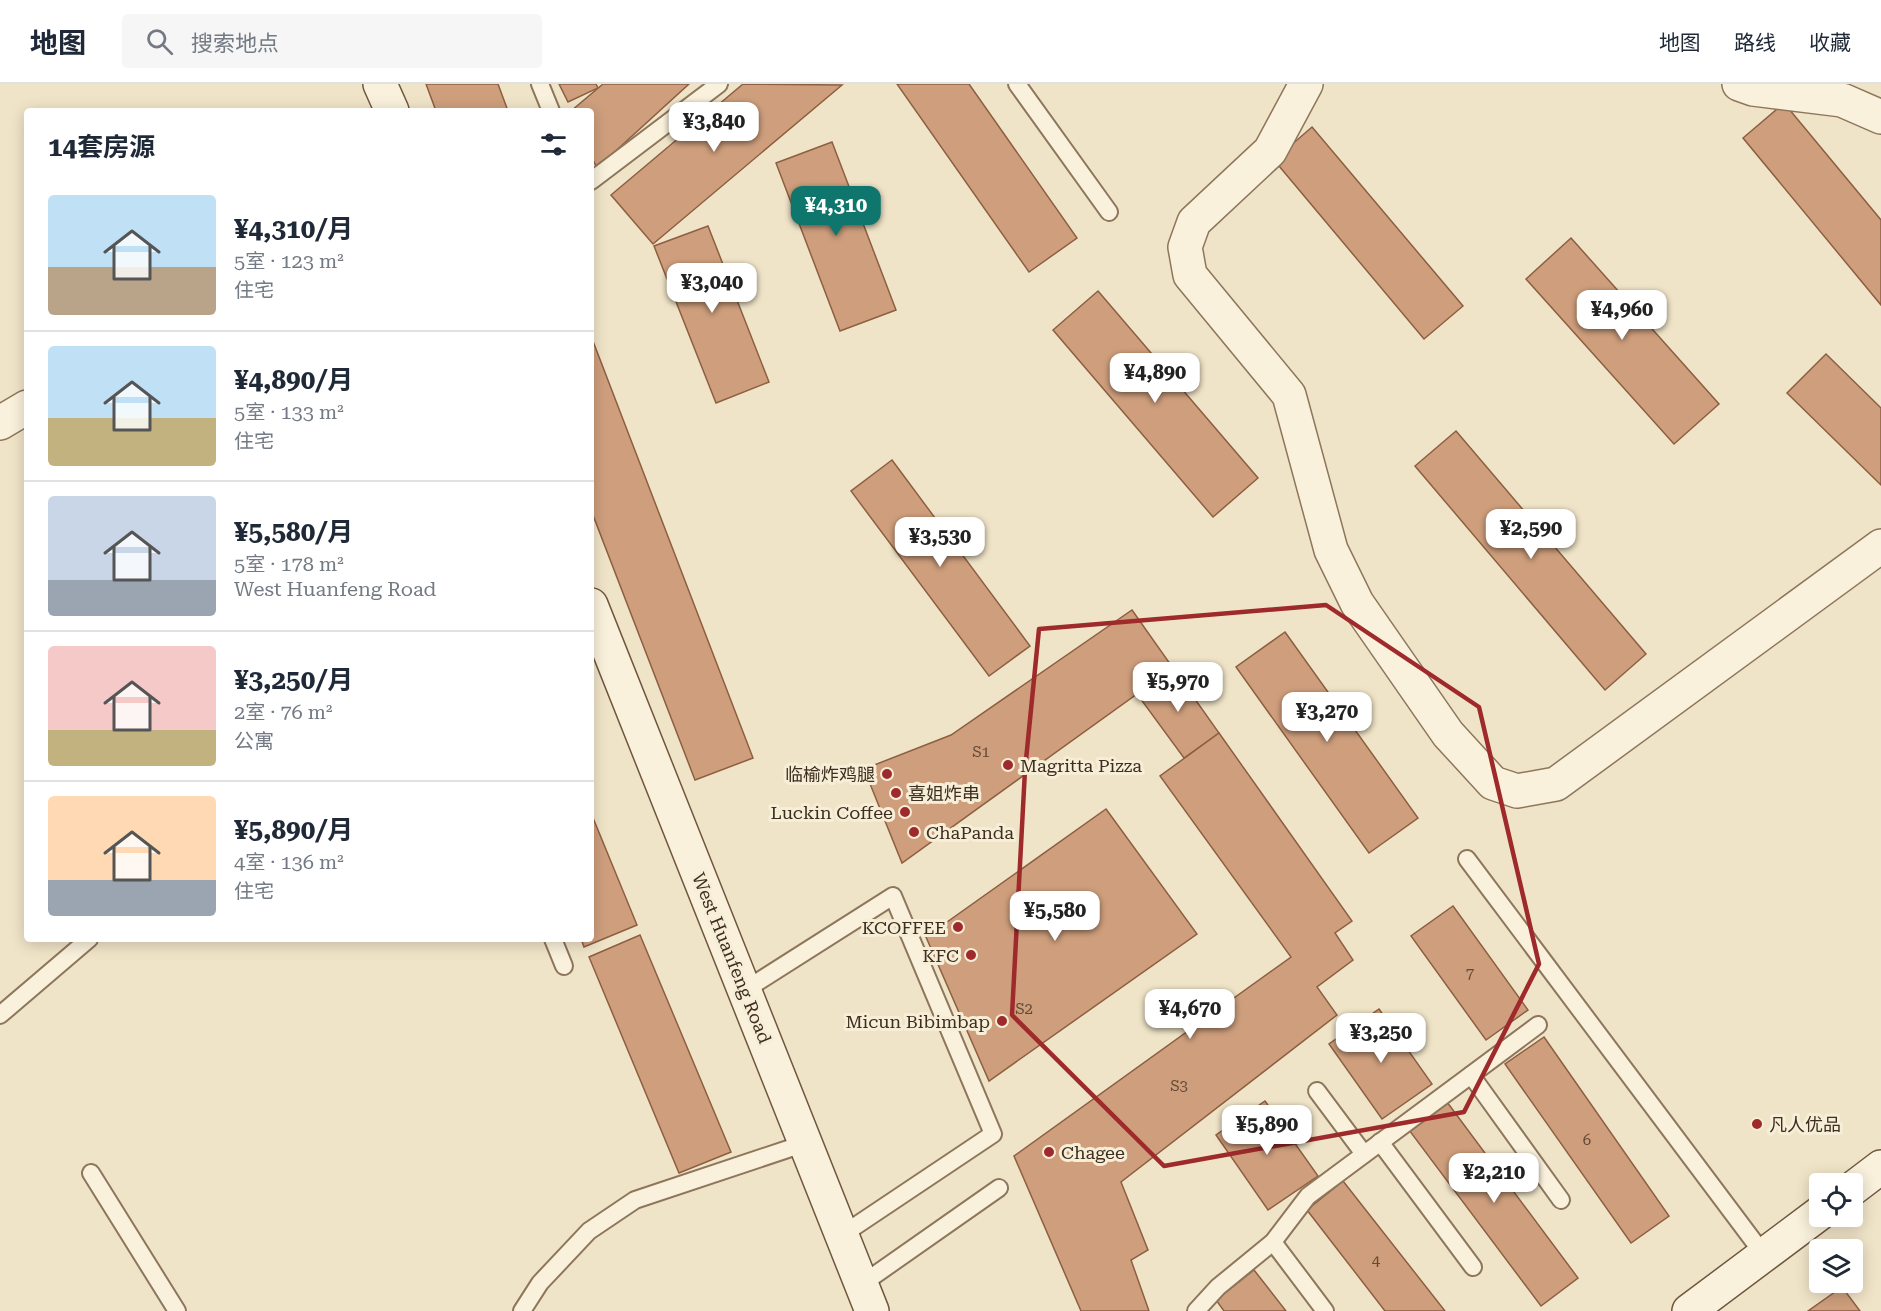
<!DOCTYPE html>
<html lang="zh">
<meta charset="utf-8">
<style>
body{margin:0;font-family:"Roboto Serif","Noto Sans SC",serif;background:#f6f6f7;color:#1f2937;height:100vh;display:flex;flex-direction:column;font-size:22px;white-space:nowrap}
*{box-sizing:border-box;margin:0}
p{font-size:20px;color:#747a83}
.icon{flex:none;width:33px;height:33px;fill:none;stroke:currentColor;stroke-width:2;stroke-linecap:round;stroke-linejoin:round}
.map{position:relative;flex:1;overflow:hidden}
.side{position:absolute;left:24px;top:24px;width:570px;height:834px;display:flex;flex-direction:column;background:#fff;border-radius:6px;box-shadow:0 3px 15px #0003}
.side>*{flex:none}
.controls{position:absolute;left:1809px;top:1089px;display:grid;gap:12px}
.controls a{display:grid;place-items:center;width:54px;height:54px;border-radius:6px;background:#fff;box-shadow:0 3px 15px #0003;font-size:30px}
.price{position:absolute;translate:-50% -51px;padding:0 14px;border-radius:12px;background:#fff;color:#222;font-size:20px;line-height:39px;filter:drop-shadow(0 2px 3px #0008)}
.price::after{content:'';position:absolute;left:50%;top:36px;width:18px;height:14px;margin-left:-9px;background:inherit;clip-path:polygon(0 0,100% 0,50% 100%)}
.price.on{background:#0f766e;color:#fff}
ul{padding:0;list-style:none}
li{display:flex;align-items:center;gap:18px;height:150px;padding:0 24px}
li+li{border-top:2px solid #e0e1e3}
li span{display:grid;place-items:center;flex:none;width:168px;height:120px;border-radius:6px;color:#555}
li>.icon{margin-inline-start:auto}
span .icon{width:72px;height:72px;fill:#fffc;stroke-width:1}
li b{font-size:26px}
h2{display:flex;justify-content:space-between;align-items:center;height:72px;padding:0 24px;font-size:26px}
header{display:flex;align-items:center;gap:36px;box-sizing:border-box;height:84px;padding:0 30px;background:#fff;border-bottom:2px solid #e0e1e3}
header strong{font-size:28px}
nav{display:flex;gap:33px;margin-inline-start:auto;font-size:21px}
.search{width:420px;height:54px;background:#f6f6f7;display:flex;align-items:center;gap:15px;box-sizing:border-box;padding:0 21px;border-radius:6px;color:#747a83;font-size:22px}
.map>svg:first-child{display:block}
</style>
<header>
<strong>地图</strong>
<div class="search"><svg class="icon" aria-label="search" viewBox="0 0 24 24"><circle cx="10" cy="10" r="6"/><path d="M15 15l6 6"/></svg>搜索地点</div>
<nav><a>地图</a><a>路线</a><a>收藏</a></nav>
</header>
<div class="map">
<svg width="1881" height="1227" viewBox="0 0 1881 1227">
<rect width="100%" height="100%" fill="#f0e4c8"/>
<!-- building -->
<g fill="#cf9f7d" stroke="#8d5f41" stroke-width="1.5">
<polygon points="426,0 498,0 508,27 436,27"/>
<polygon points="559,0 596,0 598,4 568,18"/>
<polygon points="603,0 689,0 597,84 591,72 591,27 571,27"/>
<polygon points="743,0 842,1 653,160 611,111"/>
<polygon points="897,0 969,0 1077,154 1029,188"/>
<polygon points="1784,19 1881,136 1881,221 1743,54"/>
<polygon points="1312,43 1463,222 1424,255 1274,76"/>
<polygon points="832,58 896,226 840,247 776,79"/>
<polygon points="708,142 769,298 716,319 654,162"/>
<polygon points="1571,154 1719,320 1674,360 1526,195"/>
<polygon points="1098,207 1258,394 1213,433 1053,246"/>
<polygon points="591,252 753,674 695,696 591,426"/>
<polygon points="1826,270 1881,324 1881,401 1787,309"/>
<polygon points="1456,347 1646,570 1605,606 1415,382"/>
<polygon points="892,376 1030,562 989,592 851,407"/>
<polygon points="1132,526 1173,584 902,779 864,685 951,651"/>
<polygon points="1285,548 1418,734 1369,769 1236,583"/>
<polygon points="1173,584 1219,649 1184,674 1137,610"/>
<polygon points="1219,649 1352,837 1335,849 1353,876 1317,903 1337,931 1121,1098 1148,1166 1131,1176 1149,1227 1081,1227 1014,1072 1291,873 1160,692"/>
<polygon points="1106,725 1197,850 989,997 926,853"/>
<polygon points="591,729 637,841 584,863 581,855 591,855"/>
<polygon points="1453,822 1528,926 1486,956 1411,852"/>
<polygon points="640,851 731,1068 679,1089 589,873"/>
<polygon points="1379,925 1432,1000 1382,1035 1329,960"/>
<polygon points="1544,953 1669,1132 1631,1159 1505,980"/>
<polygon points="1265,1017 1318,1092 1268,1126 1216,1051"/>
<polygon points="1447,1018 1578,1194 1541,1222 1409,1046"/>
<polygon points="1343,1097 1445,1227 1385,1227 1307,1126"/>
<polygon points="1254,1186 1286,1227 1224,1227 1216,1216"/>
<polygon points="1842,1203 1860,1227 1808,1227"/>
</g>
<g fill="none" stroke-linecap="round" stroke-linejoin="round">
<!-- lane casing -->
<g stroke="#8d765c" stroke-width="20">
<g id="lane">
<polyline points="540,0 551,27"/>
<polyline points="1017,0 1109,128"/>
<polyline points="591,97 719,0"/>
<polyline points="1467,775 1764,1171"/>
<polyline points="553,855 564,882"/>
<polyline points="745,906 893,812 993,1050 842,1151"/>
<polyline points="0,931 89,855"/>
<polyline points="1471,991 1561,1116"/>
<polyline points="1317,1007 1364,1070"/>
<polyline points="1380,1058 1473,1183"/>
<polyline points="91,1089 177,1227"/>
<polyline points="1273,1158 1325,1227"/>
<polyline points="862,1200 999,1104"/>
<polyline points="522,1227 540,1199 589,1147 635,1116 806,1059"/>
<polyline points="1196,1227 1218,1203 1273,1158 1308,1112 1538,941"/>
</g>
</g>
<!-- street casing -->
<g stroke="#8d765c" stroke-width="36">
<g id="street">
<polyline points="1306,0 1270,67 1194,138 1185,163 1190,191 1289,311 1331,466 1357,519 1448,650 1493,699 1517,707 1556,700 1881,462"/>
<polyline points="1739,0 1753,5 1842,16 1881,33"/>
<polyline points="0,339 27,323"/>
</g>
</g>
<!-- secondary casing -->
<g stroke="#6f573f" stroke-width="36">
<g id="secondary">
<polyline points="380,0 392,27"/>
<polyline points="591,521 872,1227"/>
<polyline points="1852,1105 1881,1083"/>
<polyline points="1689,1227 1820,1129"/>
</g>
</g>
<!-- lane -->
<use href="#lane" stroke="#faf1dc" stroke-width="16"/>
<!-- street -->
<use href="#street" stroke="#faf1dc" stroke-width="33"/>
<!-- secondary -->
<use href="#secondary" stroke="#faf1dc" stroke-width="33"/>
</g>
<!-- marked area -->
<path fill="none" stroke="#9e2a2b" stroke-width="4.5" stroke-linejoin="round" d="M1326,521L1479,623L1539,880L1464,1028L1164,1082L1012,931L1025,686L1039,545Z"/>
<!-- markers -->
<g fill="#9e2a2b" stroke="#f7eed8" stroke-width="2">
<circle cx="1008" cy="681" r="6"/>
<circle cx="887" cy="690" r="6"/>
<circle cx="896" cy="709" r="6"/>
<circle cx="905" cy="728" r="6"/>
<circle cx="914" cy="748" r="6"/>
<circle cx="958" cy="843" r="6"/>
<circle cx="971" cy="871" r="6"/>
<circle cx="1002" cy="937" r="6"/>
<circle cx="1757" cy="1040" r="6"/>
<circle cx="1049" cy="1068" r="6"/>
</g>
<g text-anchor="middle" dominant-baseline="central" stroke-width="6" stroke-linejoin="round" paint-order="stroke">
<!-- number labels -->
<g font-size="15" fill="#624a37">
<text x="981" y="668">S1</text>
<text x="1470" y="889">7</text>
<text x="1024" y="925">S2</text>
<text x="1179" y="1002">S3</text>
<text x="1587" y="1056">6</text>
<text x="1376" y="1177">4</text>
</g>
<!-- poi labels -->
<g font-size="18" fill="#3d2e20" stroke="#f7eed8" text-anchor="start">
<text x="1020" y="681">Magritta Pizza</text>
<text x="875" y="690" text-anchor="end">临榆炸鸡腿</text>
<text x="908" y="709">喜姐炸串</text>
<text x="893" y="728" text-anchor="end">Luckin Coffee</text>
<text x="926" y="748">ChaPanda</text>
<text x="946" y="843" text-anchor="end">KCOFFEE</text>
<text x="959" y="871" text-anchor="end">KFC</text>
<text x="990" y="937" text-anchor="end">Micun Bibimbap</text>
<text x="1769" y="1040">凡人优品</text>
<text x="1061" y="1068">Chagee</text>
</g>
<!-- street labels -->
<g font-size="18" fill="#3d2e20" stroke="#f7eed8">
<text transform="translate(732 874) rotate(68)">West Huanfeng Road</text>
</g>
</g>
</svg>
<div class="controls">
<a><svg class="icon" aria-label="locate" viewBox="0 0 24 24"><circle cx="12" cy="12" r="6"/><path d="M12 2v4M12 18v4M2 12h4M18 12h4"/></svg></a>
<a><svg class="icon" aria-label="layers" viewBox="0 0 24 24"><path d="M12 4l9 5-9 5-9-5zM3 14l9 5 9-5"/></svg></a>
</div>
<b class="price" style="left:714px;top:69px">¥3,840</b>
<b class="price on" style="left:836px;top:153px">¥4,310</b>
<b class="price" style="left:712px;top:230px">¥3,040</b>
<b class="price" style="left:1622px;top:257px">¥4,960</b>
<b class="price" style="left:1155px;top:320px">¥4,890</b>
<b class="price" style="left:1531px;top:476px">¥2,590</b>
<b class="price" style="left:940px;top:484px">¥3,530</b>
<b class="price" style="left:1178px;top:629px">¥5,970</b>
<b class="price" style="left:1327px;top:659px">¥3,270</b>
<b class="price" style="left:1055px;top:858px">¥5,580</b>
<b class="price" style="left:1190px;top:956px">¥4,670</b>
<b class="price" style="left:1381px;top:980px">¥3,250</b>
<b class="price" style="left:1267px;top:1072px">¥5,890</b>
<b class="price" style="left:1494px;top:1120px">¥2,210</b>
<section class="side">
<h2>14套房源<svg class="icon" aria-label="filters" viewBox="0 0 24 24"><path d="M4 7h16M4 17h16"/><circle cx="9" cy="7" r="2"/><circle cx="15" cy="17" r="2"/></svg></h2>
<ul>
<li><span style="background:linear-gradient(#bfe0f5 60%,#b9a48a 0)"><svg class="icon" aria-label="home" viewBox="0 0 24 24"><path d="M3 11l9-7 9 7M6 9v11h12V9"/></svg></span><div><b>¥4,310/月</b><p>5室 · 123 m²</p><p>住宅</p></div></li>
<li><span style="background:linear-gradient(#bfe0f5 60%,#c2b280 0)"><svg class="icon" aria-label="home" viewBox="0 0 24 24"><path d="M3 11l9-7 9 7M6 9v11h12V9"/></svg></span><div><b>¥4,890/月</b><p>5室 · 133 m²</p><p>住宅</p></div></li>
<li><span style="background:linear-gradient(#c9d6e8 70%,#9aa5b1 0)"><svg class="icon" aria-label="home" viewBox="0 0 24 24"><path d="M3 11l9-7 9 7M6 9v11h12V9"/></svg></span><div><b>¥5,580/月</b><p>5室 · 178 m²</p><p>West Huanfeng Road</p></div></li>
<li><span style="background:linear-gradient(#f6c9c9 70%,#c2b280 0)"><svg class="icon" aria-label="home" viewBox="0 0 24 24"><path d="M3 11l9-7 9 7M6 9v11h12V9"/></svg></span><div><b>¥3,250/月</b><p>2室 · 76 m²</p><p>公寓</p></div></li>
<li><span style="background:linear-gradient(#ffd9b3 70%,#9aa5b1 0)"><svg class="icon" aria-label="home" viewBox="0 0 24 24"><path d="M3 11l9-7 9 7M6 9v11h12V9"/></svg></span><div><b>¥5,890/月</b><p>4室 · 136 m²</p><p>住宅</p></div></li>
</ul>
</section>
</div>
